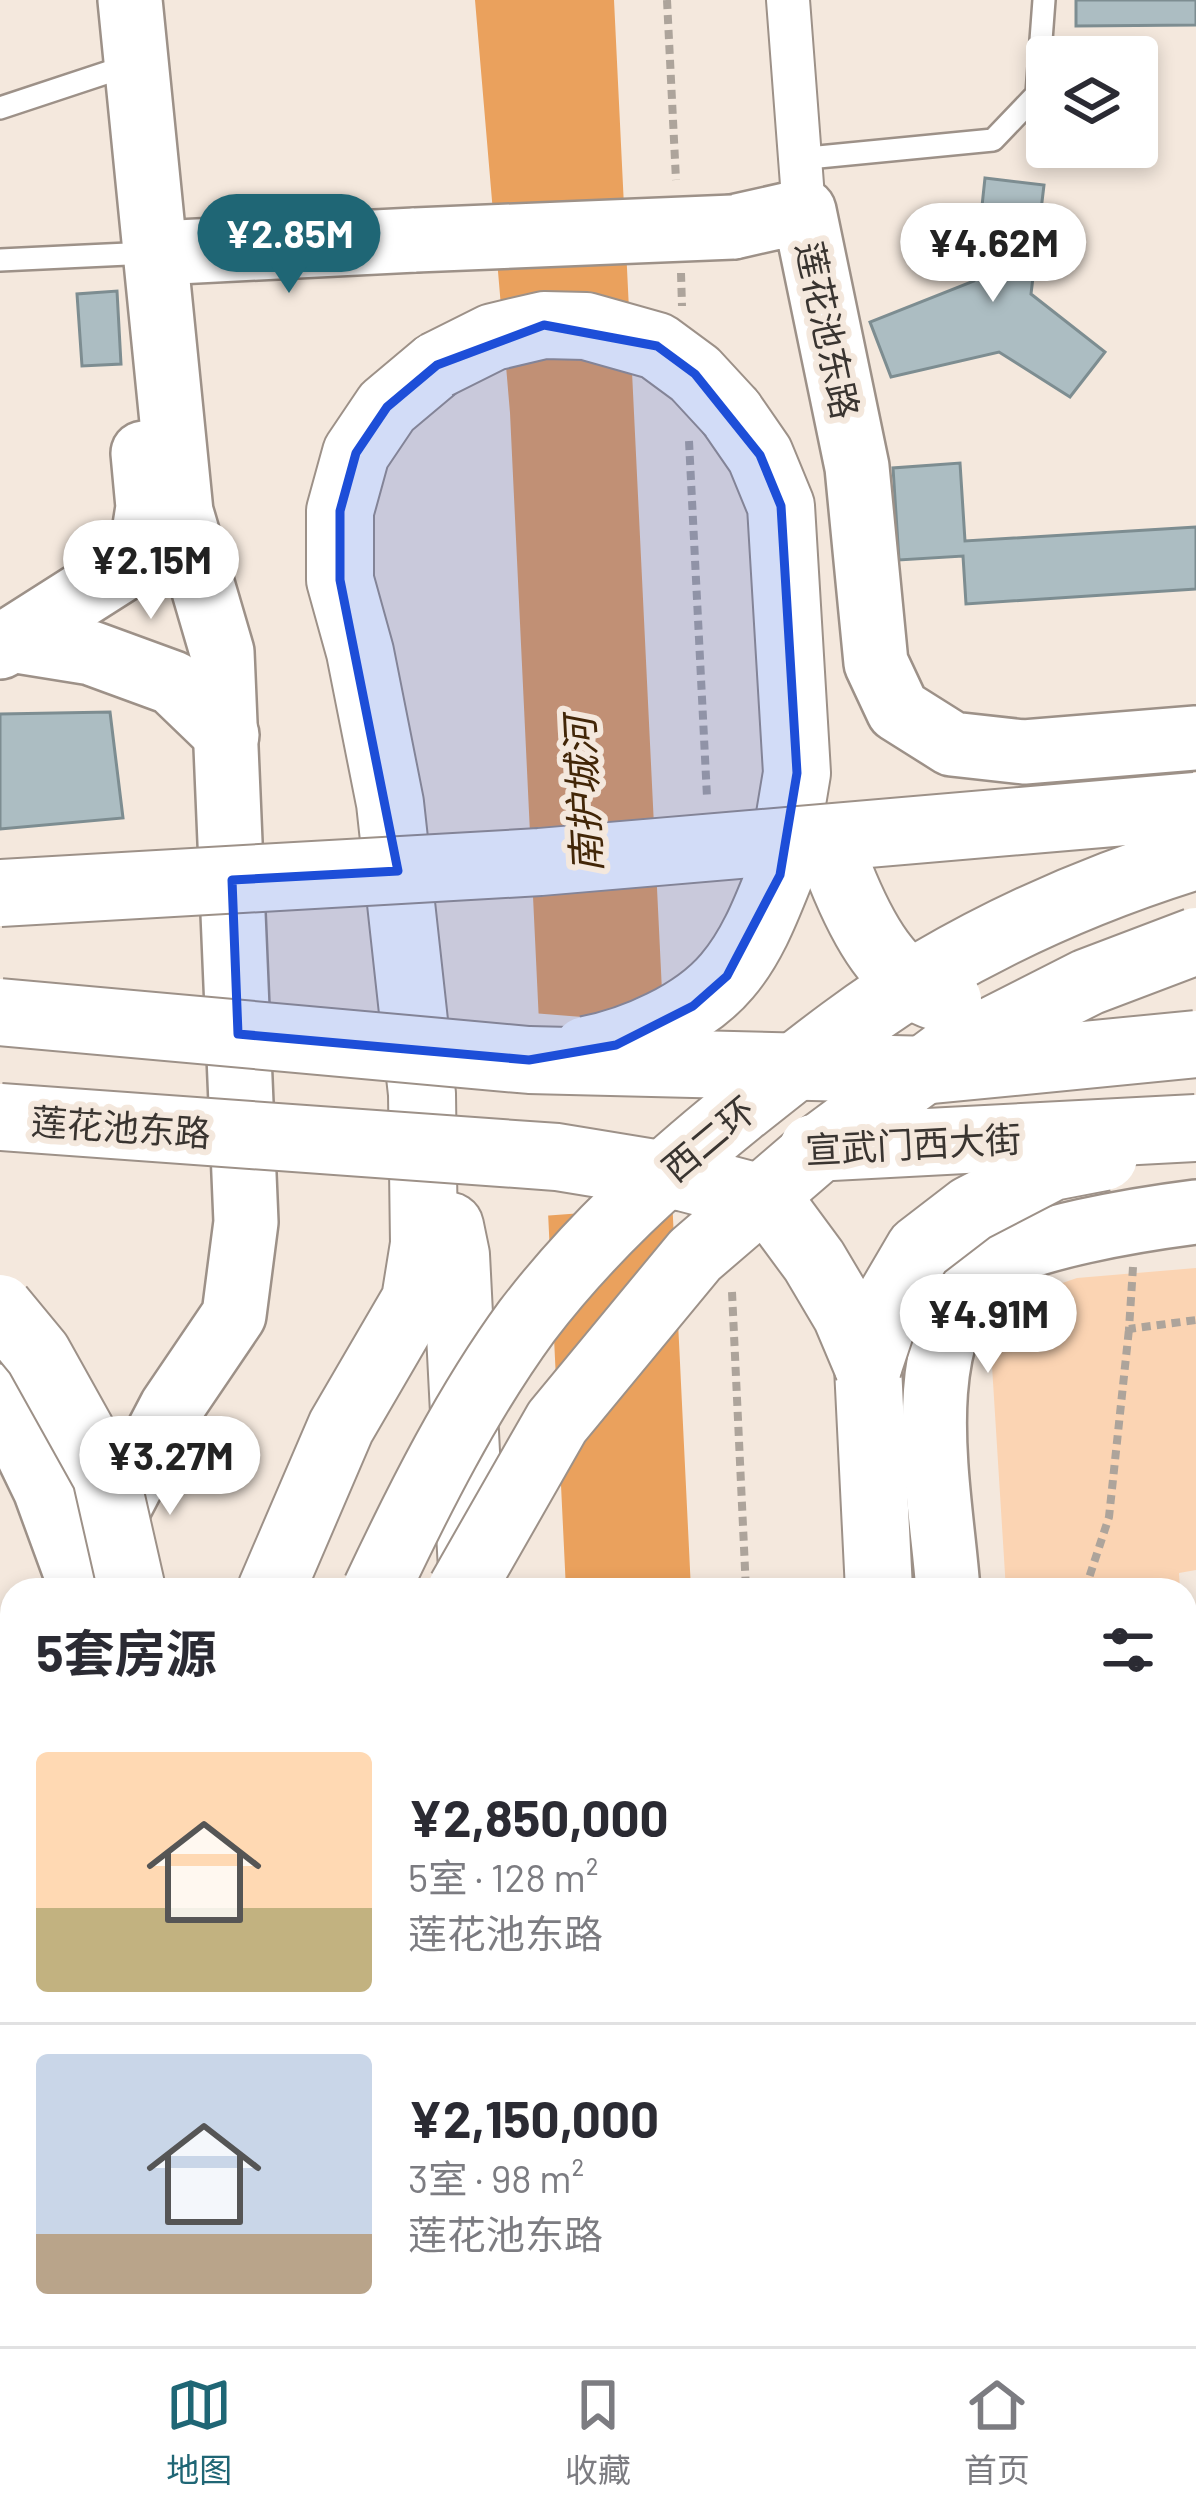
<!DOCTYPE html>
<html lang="zh">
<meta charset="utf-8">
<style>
body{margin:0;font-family:Barlow,"Noto Sans SC",sans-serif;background:#f2f2f3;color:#2b2b33;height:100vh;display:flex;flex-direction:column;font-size:45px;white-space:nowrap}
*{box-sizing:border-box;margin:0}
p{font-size:39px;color:#7c7c81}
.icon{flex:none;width:66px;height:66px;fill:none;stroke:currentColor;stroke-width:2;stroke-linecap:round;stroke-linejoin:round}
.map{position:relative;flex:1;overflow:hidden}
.panel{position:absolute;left:0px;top:1578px;width:1197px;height:768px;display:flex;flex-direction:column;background:#fff;border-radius:36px 36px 0 0;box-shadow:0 6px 18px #0003}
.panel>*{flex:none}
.controls{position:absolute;left:1026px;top:36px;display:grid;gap:24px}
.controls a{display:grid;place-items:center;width:132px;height:132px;border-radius:12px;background:#fff;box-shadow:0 6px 18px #0003;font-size:60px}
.price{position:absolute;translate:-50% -102px;padding:0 27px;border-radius:42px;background:#fff;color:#222;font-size:39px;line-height:78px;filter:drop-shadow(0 3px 6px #0008)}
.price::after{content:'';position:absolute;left:50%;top:72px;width:36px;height:27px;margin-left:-18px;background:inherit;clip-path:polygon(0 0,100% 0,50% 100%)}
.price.active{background:#1f6675;color:#fff}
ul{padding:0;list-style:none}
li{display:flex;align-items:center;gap:36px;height:300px;padding:0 36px}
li+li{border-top:3px solid #e1e1e2}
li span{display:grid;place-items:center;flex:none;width:336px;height:240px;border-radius:12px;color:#555}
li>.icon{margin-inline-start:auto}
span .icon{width:144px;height:144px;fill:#fffc;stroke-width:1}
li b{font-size:51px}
h2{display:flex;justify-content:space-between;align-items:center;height:144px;padding:0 36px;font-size:51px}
.tab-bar{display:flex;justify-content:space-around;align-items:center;height:168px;border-top:3px solid #e1e1e2;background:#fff;font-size:33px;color:#7c7c81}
.tab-bar a{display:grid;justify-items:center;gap:6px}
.tab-bar .active{color:#1f6675}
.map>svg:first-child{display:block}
</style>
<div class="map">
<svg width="1196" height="2346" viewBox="0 0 1196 2346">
<rect width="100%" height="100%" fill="#f4e8dd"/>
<!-- green -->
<g fill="#fbd4b3">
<polygon points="1196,1268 1196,1570 1179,1573 1180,1590 1006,1590 992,1366 1004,1325 1021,1297 1077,1278"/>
<polygon points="1185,1686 1196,1893 1196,1974 1185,1974"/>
</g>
<!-- water -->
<g fill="#eaa15d">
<polygon points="475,0 614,0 691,1590 566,1590 510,413"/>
<polygon points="601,2334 728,2334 729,2346 602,2346"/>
</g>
<!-- pier -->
<polygon fill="#f4e8dd" points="532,1013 670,1024 678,1206 542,1216"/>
<!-- building -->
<g fill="#acbdc2" stroke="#7d8d91" stroke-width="3">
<polygon points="1076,0 1196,0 1196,25 1076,26"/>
<polygon points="985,178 1044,185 1031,294 1105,352 1070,397 999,352 891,377 870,322 974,281"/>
<polygon points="117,291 121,364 82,366 77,294"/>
<polygon points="960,463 965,541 1196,527 1196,589 966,604 963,556 899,560 893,468"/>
<polygon points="110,712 123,818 0,829 0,714"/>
<polygon points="1185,2065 1196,2065 1196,2166 1185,2167"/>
</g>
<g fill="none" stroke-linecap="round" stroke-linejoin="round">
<!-- lane casing -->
<g stroke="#9d9188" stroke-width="26">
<g id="lane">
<polyline points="0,108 133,64"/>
<polyline points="798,159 993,140 1037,94 1044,0"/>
<polyline points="0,260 149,253"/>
</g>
</g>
<!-- street casing -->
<g stroke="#9d9188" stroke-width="46">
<g id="street">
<polyline points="788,0 804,211"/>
<polyline points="0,2105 12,2105"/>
</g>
</g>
<!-- secondary casing -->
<g stroke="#9d9188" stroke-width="68">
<g id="secondary">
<polyline points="733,227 804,211 857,467 876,663 898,710 952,744 1024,752 1196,738"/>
<polyline points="158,253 415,240"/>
<polyline points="10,640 91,653 173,683 227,735"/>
<polyline points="0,647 140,558 148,507 143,453"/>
<polyline points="0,1396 45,1489 82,1590"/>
<polyline points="80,1582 171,1408 234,1315 246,1222 222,652 181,512 130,0"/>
<path d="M948,1590C941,1494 907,1345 983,1269C1015,1238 1149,1218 1196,1212"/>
<polyline points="99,2334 99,2346"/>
<polyline points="950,2346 951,2334"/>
</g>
</g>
<!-- highway casing -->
<g stroke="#9d9188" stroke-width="70">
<g id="highway">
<polyline points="731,413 760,455 781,506 797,773 780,875"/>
<polyline points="450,1226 456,1255 473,1590"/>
<polyline points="868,1367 879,1590"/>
<polyline points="271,1590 341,1427 415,1300 424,1244 422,1094 390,803 360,652 340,580 340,511 356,453 387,407 437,365"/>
<polyline points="167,2334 167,2346"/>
<polyline points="262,2346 262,2334"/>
<polyline points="335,2346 336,2334"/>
<polyline points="490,2346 491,2334"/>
<polyline points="737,2346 750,2334"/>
</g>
</g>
<!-- path -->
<g stroke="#ada49b" stroke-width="8" stroke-dasharray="9 6" stroke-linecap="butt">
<polyline points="667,0 676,180"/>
<polyline points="681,273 682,306"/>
<polyline points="689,441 707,797"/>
<polyline points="1133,1267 1129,1329 1196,1320"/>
<polyline points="732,1292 746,1590"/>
<polyline points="1085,1590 1109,1517 1129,1329"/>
</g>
<!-- lane -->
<use href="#lane" stroke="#fff" stroke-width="21"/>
<!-- street -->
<use href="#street" stroke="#fff" stroke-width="42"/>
<!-- secondary -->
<use href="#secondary" stroke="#fff" stroke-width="63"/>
<!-- highway -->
<use href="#highway" stroke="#fff" stroke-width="66"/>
<!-- secondary-bridge casing -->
<g stroke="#9d9188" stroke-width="68" stroke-linecap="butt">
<polyline id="secondary-bridge" points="415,240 733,227"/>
</g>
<!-- highway-bridge casing -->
<g stroke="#9d9188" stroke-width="70" stroke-linecap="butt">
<g id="highway-bridge">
<polyline points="437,365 493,337 544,325 586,326 657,346 695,374 731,413"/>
<path d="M840,874C860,924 891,989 948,1000"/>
<polyline points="0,893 540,862 1196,806"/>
<polyline points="0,1012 529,1060 932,1070 1196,1044"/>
<path d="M586,1050C634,1041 695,1014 727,976C752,947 766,910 780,875"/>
<polyline points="0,1117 557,1157 685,1178 769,1200 814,1261 846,1315 868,1367"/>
<polyline points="813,1148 1196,1128"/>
<polyline points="0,1308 38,1354 106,1476 132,1590"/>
<polyline points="868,1367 892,1295 919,1249 971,1209 1052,1167 1104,1157"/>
<path d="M376,1590C419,1499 467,1403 527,1321C588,1241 661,1174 739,1111C801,1062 862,1012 930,972C1012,924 1105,884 1196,856"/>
<polyline points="461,1590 557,1422 695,1255 824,1144 944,1055 1088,982 1196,941"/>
</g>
</g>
<!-- secondary-bridge -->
<use href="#secondary-bridge" stroke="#fff" stroke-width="63"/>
<!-- highway-bridge -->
<use href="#highway-bridge" stroke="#fff" stroke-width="66"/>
</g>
<!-- marked area -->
<path fill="#1d4ed8" fill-opacity="0.2" stroke="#1d4ed8" stroke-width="9" stroke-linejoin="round" d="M544,325L657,346L695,374L760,455L781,506L797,773L780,875L727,976L693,1006L616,1045L529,1060L238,1034L232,880L398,871L340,580V511L356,453L387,407L437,365Z"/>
<g text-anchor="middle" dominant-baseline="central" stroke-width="12" stroke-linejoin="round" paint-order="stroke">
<!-- street labels -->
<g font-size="36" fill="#393430" stroke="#f4e8dd">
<text transform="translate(829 330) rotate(78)">莲花池东路</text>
<text transform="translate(121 1126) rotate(4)">莲花池东路</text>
<text transform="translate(708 1138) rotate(-40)">西二环</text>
<text transform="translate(913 1143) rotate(-3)">宣武门西大街</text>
</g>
<!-- water labels -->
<g font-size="39" font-style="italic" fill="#422607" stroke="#f4e8dd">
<text transform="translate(582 795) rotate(-93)">南护城河</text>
</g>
</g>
</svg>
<div class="controls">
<a><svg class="icon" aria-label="layers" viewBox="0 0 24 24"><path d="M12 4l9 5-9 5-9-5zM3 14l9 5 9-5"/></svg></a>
</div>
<b class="price active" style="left:289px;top:296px">¥2.85M</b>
<b class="price" style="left:993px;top:305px">¥4.62M</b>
<b class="price" style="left:151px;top:622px">¥2.15M</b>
<b class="price" style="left:988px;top:1376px">¥4.91M</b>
<b class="price" style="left:170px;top:1518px">¥3.27M</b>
<section class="panel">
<h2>5套房源<svg class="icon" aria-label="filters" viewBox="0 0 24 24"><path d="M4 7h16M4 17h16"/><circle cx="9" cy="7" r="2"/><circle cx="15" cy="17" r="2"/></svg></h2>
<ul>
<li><span style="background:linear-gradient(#ffd9b3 65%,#c2b280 0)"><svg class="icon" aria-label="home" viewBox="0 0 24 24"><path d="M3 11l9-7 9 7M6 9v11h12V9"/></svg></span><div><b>¥2,850,000</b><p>5室 · 128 m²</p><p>莲花池东路</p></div></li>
<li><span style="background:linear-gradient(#c9d6e8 75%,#b9a48a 0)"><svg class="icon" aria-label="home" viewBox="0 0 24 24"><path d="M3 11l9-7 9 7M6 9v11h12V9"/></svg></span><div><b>¥2,150,000</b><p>3室 · 98 m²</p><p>莲花池东路</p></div></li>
</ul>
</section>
</div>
<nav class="tab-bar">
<a class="active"><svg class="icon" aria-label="map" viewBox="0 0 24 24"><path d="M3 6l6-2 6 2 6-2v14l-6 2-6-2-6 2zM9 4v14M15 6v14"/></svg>地图</a>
<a><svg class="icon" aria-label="saved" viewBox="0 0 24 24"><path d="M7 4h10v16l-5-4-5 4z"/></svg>收藏</a>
<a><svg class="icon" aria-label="home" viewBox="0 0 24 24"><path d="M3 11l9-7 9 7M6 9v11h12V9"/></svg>首页</a>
</nav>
